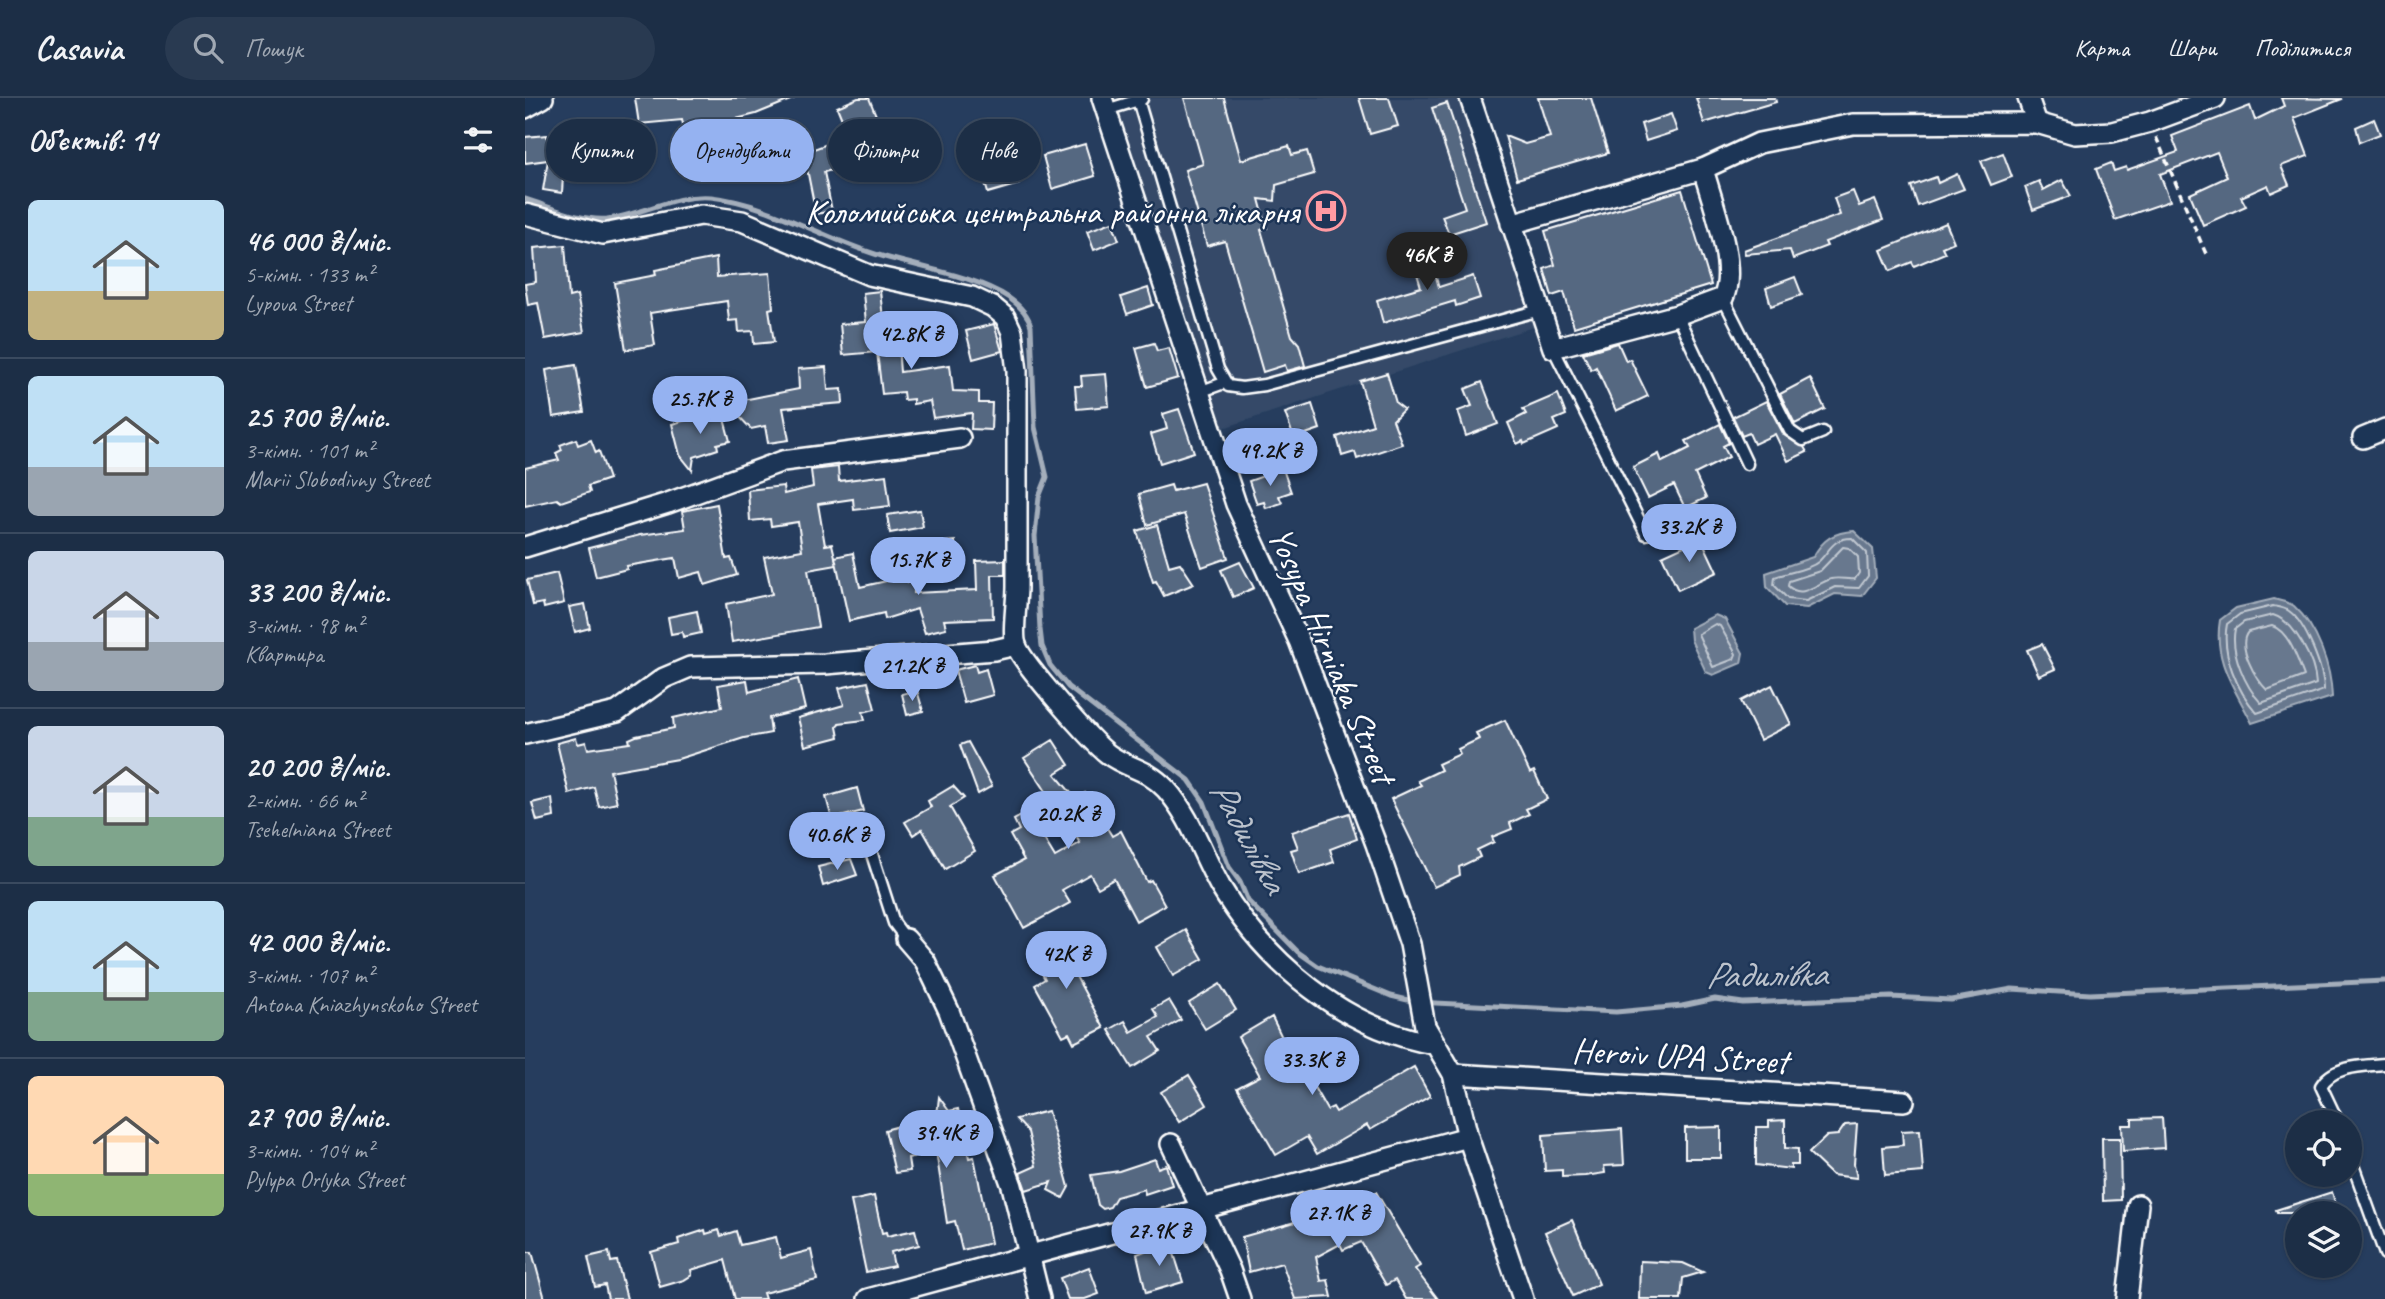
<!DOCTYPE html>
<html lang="uk">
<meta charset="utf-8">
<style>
body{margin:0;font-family:Caveat,sans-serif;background:#293a51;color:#f1f3f6;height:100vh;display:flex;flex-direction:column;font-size:26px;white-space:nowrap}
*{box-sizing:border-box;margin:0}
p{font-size:23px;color:#a0a8b3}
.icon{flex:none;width:38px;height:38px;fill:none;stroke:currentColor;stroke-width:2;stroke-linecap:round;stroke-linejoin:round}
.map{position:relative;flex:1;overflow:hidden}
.side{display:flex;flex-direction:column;background:#1c2e46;width:525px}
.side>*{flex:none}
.guide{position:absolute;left:21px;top:21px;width:665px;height:63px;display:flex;gap:14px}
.tools{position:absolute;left:1760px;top:1012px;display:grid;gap:14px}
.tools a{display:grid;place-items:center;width:77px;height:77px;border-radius:50%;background:#1c2e46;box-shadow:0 2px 5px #0004,0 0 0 2px #3a4a5f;font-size:35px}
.price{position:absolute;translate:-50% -60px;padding:0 16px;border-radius:24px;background:#95b2f1;color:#111;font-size:23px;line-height:46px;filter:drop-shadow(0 2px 4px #0008)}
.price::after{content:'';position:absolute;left:50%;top:42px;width:21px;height:16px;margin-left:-10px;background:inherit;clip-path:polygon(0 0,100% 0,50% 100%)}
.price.current{background:#222;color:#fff}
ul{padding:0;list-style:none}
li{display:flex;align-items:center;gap:21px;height:175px;padding:0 28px}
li+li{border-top:2px solid #3a4a5f}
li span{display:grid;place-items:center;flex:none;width:196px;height:140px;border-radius:10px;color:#555}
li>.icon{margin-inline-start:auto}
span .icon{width:84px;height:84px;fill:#fffc;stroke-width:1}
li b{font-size:30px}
h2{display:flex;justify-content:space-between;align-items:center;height:84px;padding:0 28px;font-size:30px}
.chip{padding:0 24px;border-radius:32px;background:#1c2e46;box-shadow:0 2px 5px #0004,0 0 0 2px #3a4a5f;font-size:24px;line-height:63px}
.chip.current{background:#95b2f1;color:#111}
header{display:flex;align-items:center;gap:42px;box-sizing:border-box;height:98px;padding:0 35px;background:#1c2e46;border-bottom:2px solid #3a4a5f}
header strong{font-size:33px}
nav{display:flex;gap:38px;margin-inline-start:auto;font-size:24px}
.search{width:490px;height:63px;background:#293a51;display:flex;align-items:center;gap:18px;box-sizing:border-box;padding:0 24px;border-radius:38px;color:#a0a8b3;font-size:26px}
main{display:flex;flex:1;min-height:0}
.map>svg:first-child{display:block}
</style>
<header>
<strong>Casavia</strong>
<div class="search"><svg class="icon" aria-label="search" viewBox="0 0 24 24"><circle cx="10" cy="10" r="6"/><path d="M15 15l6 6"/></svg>Пошук</div>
<nav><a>Карта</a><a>Шари</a><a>Поділитися</a></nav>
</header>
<main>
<section class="side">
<h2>Об’єктів: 14<svg class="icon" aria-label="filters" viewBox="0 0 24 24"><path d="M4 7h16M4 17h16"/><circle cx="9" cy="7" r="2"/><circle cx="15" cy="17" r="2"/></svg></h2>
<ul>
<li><span style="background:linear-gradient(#bfe0f5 65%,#c2b280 0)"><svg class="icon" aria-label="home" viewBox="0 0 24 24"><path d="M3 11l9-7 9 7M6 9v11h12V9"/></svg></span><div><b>46 000 ₴/міс.</b><p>5-кімн. · 133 m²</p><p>Lypova Street</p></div></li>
<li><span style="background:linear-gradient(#bfe0f5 65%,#9aa5b1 0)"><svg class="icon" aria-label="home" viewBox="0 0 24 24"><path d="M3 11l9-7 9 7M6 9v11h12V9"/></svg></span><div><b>25 700 ₴/міс.</b><p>3-кімн. · 101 m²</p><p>Marii Slobodivny Street</p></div></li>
<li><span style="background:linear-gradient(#c9d6e8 65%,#9aa5b1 0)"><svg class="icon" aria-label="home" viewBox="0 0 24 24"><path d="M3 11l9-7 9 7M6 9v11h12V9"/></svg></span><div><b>33 200 ₴/міс.</b><p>3-кімн. · 98 m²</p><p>Квартира</p></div></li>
<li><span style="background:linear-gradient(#c9d6e8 65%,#7fa58c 0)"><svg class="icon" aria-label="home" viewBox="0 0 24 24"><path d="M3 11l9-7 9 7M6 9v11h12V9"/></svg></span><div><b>20 200 ₴/міс.</b><p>2-кімн. · 66 m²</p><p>Tsehelniana Street</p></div></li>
<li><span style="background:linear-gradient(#bfe0f5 65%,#7fa58c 0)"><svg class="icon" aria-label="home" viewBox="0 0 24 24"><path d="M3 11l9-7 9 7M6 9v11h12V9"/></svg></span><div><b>42 000 ₴/міс.</b><p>3-кімн. · 107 m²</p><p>Antona Kniazhynskoho Street</p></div></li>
<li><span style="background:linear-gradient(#ffd9b3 70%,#8fb573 0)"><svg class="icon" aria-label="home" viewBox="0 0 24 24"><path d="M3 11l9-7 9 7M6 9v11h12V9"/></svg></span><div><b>27 900 ₴/міс.</b><p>3-кімн. · 104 m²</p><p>Pylypa Orlyka Street</p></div></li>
</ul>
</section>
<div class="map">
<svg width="1860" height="1201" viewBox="0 0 1860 1201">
<rect width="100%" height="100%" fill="#263d5e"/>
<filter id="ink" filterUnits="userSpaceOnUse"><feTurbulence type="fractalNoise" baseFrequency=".0143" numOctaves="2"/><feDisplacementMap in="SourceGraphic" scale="14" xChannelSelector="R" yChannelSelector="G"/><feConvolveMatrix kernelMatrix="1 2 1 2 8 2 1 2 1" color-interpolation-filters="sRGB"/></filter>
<g filter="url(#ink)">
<!-- built -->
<polygon fill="#344a68" points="590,0 939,0 1014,227 695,331"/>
<!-- water -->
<g fill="#67788e" stroke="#a4aebb" stroke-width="2">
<path d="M1329,433L1348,451L1351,480L1337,498L1310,496L1282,510L1260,508L1242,489L1241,475L1288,459C1298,441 1309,434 1329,433Z"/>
<path d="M1749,501C1755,503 1764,504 1769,508C1793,530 1806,569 1807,599L1727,625C1709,589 1688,563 1695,522L1711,510Z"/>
<polygon points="1190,517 1200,521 1218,555 1216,565 1188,577 1181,574 1166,542 1165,530"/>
</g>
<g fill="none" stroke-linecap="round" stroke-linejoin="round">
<!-- shore -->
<g stroke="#c2c9d2" stroke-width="2">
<path d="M1327,440L1342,455L1343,478L1334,490L1310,489L1281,503L1263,501L1249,487L1250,479C1262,474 1284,472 1293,464C1305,453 1307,440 1327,440Z"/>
<path d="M1318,449L1324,450L1333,459L1334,475L1330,481C1322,482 1314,479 1306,481C1292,485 1277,502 1263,488L1264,483L1295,473Z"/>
<path d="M1748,508C1753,509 1760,510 1764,513C1781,525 1799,572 1799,592L1732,615C1712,593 1696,555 1702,526L1715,516Z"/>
<path d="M1748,517C1770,523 1790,564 1791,586L1736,605C1720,588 1705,554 1710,531L1719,524Z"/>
<polygon points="1190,526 1195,528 1211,556 1209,561 1188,569 1173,536"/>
<path d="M1747,528C1764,533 1773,563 1779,578L1742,592C1731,581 1711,548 1723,534Z"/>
</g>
<!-- stream -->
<path stroke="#a4aebb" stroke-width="5" d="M0,101C26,109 54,123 82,121C118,117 148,96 186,99C242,105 294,138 347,155C389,169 447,176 484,200C494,207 503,216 506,228L510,329L522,379L514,399L510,438L515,531L517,548L525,567L543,589L664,682L679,704L704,769L715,784L723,803L773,854L793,868L866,898L891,904L1091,914L1157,908L1190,901L1218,905L1366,899L1426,902L1487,891L1565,896L1860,883"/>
</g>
<!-- building -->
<g fill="#556781" stroke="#fff" stroke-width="2" fill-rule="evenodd">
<polygon points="110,0 270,0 231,16 195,25 198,40 180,45 182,54 166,58 157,22 114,26"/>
<polygon points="333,0 344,0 352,20 323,36 312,9"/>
<polygon points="659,0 699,0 716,62 764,48 767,57 782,53 789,76 751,87 750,103 734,101 742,130 736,132 767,238 774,246 780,268 762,273 760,267 738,274 700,143 682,148 660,72 678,66"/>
<polygon points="834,0 864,0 873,28 845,36"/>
<polygon points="1013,0 1066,0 1083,55 992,81 980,38 1000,46 1025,39"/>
<polygon points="1171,0 1250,0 1251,4 1179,25"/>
<polygon points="1756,0 1817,1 1769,20 1783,58 1756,68 1764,87 1746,95 1743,87 1716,99 1721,108 1678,127 1665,96 1702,79 1692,54 1635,76 1645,103 1590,122 1571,71 1586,65 1589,73 1601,69 1602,72 1653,54 1647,38 1725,8 1730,22 1759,8"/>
<polygon points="922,5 961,124 924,136 917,118 940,110 907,10"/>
<polygon points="1146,16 1152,33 1121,43 1116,26"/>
<polygon points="1849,21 1855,36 1835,44 1831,29"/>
<polygon points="22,37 25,61 39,61 37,95 18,92 23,62 0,65 0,39"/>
<polygon points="316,41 324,68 299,74 307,113 291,116 281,66 287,65 283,53"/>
<polygon points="560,46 570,78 527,91 518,58"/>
<polygon points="1478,55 1487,79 1466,87 1456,63"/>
<polygon points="485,57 494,86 463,95 455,68"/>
<polygon points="1432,76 1439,91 1393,108 1386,88 1411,79 1413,85"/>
<polygon points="1537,82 1546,98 1508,112 1500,89 1514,83 1518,92"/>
<polygon points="1157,92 1186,187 1049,229 1039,194 1027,198 1019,171 1030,167 1020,133"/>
<polygon points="1328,93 1334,108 1350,102 1358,122 1300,144 1302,148 1268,161 1265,152 1220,156 1219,152 1315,117 1309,100"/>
<polygon points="587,124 594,142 569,152 562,133"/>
<polygon points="1421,125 1429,144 1417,149 1420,155 1389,168 1387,164 1365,173 1356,152"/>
<polygon points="40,147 44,199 52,197 59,234 20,241 13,205 3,207 0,186 11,184 9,150"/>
<polygon points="902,151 914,189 948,178 955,200 931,208 930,203 858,225 852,202 896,189 886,156"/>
<polygon points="191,160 192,179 245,175 248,210 244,211 249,244 229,246 228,233 214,234 213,222 204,223 202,203 125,215 130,247 101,252 90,185 131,177 130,172"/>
<polygon points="1270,179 1277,197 1246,208 1241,190"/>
<polygon points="623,190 628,207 602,216 596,199"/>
<polygon points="355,193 361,248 373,247 375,274 425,267 428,293 454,294 454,305 467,305 466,332 446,331 447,315 408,320 405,303 388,306 388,301 379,302 378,294 357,296 352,254 318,257 315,226 341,224 338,195"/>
<polygon points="469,226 477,253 448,261 441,233"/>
<polygon points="629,245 632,253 644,250 653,280 622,289 611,250"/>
<polygon points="1093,245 1101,263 1105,261 1123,298 1091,313 1071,269 1066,272 1058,255"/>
<polygon points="51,267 59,314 28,319 21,272"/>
<polygon points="301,269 303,292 317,291 318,305 258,310 264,342 243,345 240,328 226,331 210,314 220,311 218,302 274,291 273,271"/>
<polygon points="862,275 871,305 879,311 868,322 877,346 832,361 830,354 817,358 812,339 848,327 835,283"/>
<polygon points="581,276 584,308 552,311 550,288 557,288 556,278"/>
<polygon points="1285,280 1300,311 1270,326 1255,296"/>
<polygon points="957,284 973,326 941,338 933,313 947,308 940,291"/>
<polygon points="1033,296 1041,317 1029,322 1033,331 999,346 998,343 992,346 983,325 1001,316 998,311"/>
<polygon points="1241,303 1259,337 1279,349 1282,354 1263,363 1250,336 1229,346 1224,335 1217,338 1208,319"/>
<polygon points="787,306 795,331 769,340 760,315"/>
<polygon points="654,311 669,354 635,365 626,336 642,331 638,316"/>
<polygon points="183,316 185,321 198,317 205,343 192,346 193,351 169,359 167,372 155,357 147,326"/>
<polygon points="1195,326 1204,345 1198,348 1204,359 1170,376 1181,400 1160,410 1149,387 1123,400 1108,369 1134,356 1137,364 1165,350 1161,343"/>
<polygon points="51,341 53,347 66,342 71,355 74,353 84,381 63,388 65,394 36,404 32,401 0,408 0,370 34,362 31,355 37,352 35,347"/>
<polygon points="313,369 314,383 361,377 365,408 329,412 328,401 293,406 300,447 307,446 312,467 283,472 293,529 207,544 201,506 247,496 239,459 277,452 273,424 246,428 245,421 225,423 223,392 258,388 259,396 288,389 286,372"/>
<polygon points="758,371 766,394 754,398 757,405 741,410 739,404 732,406 724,383"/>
<polygon points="678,385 703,460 677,469 659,416 622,427 614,396 646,387 648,393"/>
<polygon points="192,406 201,461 206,460 212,477 180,487 176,474 154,480 150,460 101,468 102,471 71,479 64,450 115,437 160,431 157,413"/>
<polygon points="395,412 398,429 365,435 362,417"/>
<polygon points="632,427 644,468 655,465 669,486 639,498 631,483 628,484 612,433"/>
<polygon points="1176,440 1192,474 1153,492 1137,458"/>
<polygon points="430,443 431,459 410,461 409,445"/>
<polygon points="328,455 335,489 383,478 383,484 389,483 389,495 452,492 451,463 480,462 480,477 467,477 468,520 419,522 421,530 400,535 392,511 360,521 359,515 324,523 310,459"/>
<polygon points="715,464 729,490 708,499 696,472"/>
<polygon points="32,475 39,505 19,510 18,505 8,507 2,482"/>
<polygon points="60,506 65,530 50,534 44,509"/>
<polygon points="172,513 176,535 158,539 157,534 146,536 143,519"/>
<polygon points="1517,546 1530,571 1514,578 1502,552"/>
<polygon points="450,567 452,574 461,571 468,597 439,605 430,572"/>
<polygon points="273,581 280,611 244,620 246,635 219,640 153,661 85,673 92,705 74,709 69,689 44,696 32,645 51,640 53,646 61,644 63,651 105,645 104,641 111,638 149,630 148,620 197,609 193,587 222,582 224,594"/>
<polygon points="343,584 350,611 338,614 340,622 314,625 312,629 314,639 280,648 273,620 319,607 314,590"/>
<polygon points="1247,587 1266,626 1235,642 1216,603"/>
<polygon points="392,592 398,613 382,617 377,596"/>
<polygon points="980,622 1005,675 1009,673 1022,701 1001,711 1004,716 985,725 987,731 967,739 969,744 952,752 955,759 934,769 935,777 909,789 866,701 896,687 893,683 916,672 913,666 935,656 933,651 954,641 951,635"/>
<path d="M528,642L544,667L530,676L551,701L560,695L587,738L596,733L622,784L626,782L640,807L611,823L589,781L573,790L565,776L537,792L545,805L499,830L470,777L499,762L485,737L494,732L489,722L526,701L499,660ZM539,720L555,745L530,759L515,734Z"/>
<polygon points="443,644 467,688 453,696 435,647"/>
<polygon points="428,688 439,700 425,709 450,753 420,771 397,731 388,737 380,724 406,709 403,703"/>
<polygon points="332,690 338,713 307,721 301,699"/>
<polygon points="27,700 29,719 12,723 7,705"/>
<polygon points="824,715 832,741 805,751 809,764 774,776 766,752 773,750 767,734"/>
<polygon points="326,761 332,777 298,788 293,769"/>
<polygon points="661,832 678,861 648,878 632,849"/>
<polygon points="543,838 558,865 547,871 579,930 549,945 544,935 538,938 510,887 520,881 507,858"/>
<polygon points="695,886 711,912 680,931 664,905"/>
<polygon points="644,902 656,922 626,939 635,953 607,970 584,932 600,923 606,934 633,919 628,911"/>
<polygon points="747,919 770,966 774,963 802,1012 808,1009 811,1014 889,969 905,998 845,1032 842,1027 792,1056 782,1039 751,1057 712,990 735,978 713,939"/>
<polygon points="664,977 682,1007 654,1024 636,994"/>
<polygon points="414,999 424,1013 433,1011 444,1060 449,1059 466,1145 437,1152 430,1123 422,1125 411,1053 383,1060 385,1073 370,1075 360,1032 412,1017"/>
<polygon points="523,1013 544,1089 538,1100 523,1092 526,1084 501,1092 495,1075 511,1068 503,1034 491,1021"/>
<polygon points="1637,1020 1639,1050 1598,1053 1597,1027 1607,1027 1607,1021"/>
<polygon points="1260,1022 1260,1050 1273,1051 1273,1067 1266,1067 1266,1071 1231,1067 1231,1029 1244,1029 1244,1023"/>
<polygon points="1332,1026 1329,1066 1332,1080 1307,1077 1284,1055 1302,1038 1313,1037 1320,1027"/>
<polygon points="1196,1029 1196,1060 1160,1060 1160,1030"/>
<polygon points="1097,1031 1099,1067 1079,1068 1080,1075 1060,1078 1037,1079 1037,1072 1020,1073 1018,1037"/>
<polygon points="1395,1032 1398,1074 1360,1077 1358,1049 1378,1047 1377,1033"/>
<polygon points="1577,1040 1595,1040 1596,1102 1578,1103"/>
<polygon points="630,1061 633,1070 641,1067 647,1087 620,1096 619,1091 591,1099 585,1109 578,1111 573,1107 566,1077 594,1073"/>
<polygon points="851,1094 895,1168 890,1171 913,1201 881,1201 870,1182 861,1187 836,1144 818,1152 815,1146 791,1159 796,1183 803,1182 807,1199 770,1201 757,1165 724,1174 717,1139 770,1124 768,1120 783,1114 792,1135 827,1118 823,1109"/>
<polygon points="1807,1094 1813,1115 1752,1115 1751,1112"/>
<polygon points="349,1098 357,1135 361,1134 362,1138 390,1132 394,1147 366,1154 369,1168 341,1174 326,1103"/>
<polygon points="1047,1122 1074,1186 1048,1198 1020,1134"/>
<polygon points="180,1132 181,1136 194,1132 196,1138 211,1133 215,1147 251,1139 256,1160 286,1152 292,1182 238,1195 240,1201 210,1201 200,1162 166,1172 167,1177 159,1182 135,1189 126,1154 154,1146 153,1141"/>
<polygon points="645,1143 658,1184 621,1195 612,1156"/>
<polygon points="0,1154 7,1154 20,1201 0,1201"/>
<polygon points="84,1154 86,1164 92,1163 102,1201 83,1201 80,1187 70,1189 63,1159"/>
<polygon points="1115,1163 1158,1165 1178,1174 1158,1180 1156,1201 1114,1201"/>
<polygon points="564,1169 574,1196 560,1201 543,1201 535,1180"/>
</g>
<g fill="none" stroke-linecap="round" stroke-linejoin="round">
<!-- lane casing -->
<g stroke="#fff" stroke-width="15">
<g id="lane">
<polyline points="613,2 693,271 703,288 717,290 739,287 1015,212"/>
<polyline points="581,12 617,1"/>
<polyline points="1198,200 1265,333 1278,342 1298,334"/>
<polyline points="1152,217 1222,366"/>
<polyline points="1028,250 1121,436"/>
<polyline points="674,294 699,285"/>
<polyline points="345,750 369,825 381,841"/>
<path d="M1813,1024L1796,988C1808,967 1839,968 1860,966"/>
<polyline points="1825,1059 1860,1156"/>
</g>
</g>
<!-- street casing -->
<g stroke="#fff" stroke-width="24">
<g id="street">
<polyline points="577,0 711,406 774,543 851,746 885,846 900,928 928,976 943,1039 998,1201"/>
<path d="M945,0L1028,250L1152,217L1198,200C1213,170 1187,104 1178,71L1234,45L1328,26L1512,25L1550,36L1587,34L1625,24L1690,0"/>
<polyline points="1503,0 1512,25"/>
<polyline points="0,10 18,0"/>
<path d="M0,116L78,136L176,117L217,123L344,177L447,199L468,209L480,219L487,234L492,273C492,345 492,417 492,489C492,503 487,536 491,547C497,565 567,644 583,656C603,671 620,669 641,691C666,719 677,756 695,788C741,865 820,931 909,946"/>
<polyline points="986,126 1178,71"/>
<polyline points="1838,340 1860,331"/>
<polyline points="0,449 143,405 258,363 435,340"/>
<polyline points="0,636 92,614 139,580 165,569 300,566 469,552 491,547"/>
<polyline points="381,841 400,863 424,913 487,1088 515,1201"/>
<polyline points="928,976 1379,1003"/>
<polyline points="646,1046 705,1172 715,1201"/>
<polyline points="343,1201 943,1039"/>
<polyline points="1602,1201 1613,1107"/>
</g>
</g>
<!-- path -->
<polyline stroke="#fff" stroke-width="3.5" stroke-dasharray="7 5" stroke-linecap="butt" points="1631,39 1681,156"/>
<!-- lane -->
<use href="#lane" stroke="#1d3557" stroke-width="10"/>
<!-- street -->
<use href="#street" stroke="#1d3557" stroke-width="19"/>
</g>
</g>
<!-- icons -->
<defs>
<g id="hospital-ring" transform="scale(2.0125)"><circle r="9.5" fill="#1d3557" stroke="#ff9aa2" stroke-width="1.5"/><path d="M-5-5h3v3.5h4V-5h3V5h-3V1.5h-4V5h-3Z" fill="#ff9aa2"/></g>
</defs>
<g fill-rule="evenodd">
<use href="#hospital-ring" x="801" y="113"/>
</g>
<g text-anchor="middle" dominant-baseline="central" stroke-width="5" stroke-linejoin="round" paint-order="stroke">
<!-- poi labels -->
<g font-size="35" fill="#fff" stroke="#1d3557" text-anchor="end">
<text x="774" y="113">Коломийська центральна районна лікарня</text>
</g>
<!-- street labels -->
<g font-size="35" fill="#fff" stroke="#1d3557">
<text transform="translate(807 557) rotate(67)">Yosypa Hirniaka Street</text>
<text transform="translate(1155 958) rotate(3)">Heroiv UPA Street</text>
</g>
<!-- water labels -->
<g font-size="37" font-style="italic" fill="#bbc2cc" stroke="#1d3557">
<text transform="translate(724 738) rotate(61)">Радилівка</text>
<text transform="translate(1241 876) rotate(-1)">Радилівка</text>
</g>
</g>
</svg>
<div class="tools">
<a><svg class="icon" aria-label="locate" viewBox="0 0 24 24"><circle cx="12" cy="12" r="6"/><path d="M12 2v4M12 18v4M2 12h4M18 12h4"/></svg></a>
<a><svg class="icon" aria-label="layers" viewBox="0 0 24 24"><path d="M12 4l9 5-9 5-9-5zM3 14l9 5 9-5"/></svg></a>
</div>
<b class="price current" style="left:902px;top:194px">46K ₴</b>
<b class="price" style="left:386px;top:273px">42.8K ₴</b>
<b class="price" style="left:175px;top:338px">25.7K ₴</b>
<b class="price" style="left:745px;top:390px">49.2K ₴</b>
<b class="price" style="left:1164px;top:466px">33.2K ₴</b>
<b class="price" style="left:393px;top:499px">15.7K ₴</b>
<b class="price" style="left:387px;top:605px">21.2K ₴</b>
<b class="price" style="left:543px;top:753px">20.2K ₴</b>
<b class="price" style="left:312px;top:774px">40.6K ₴</b>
<b class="price" style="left:541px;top:893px">42K ₴</b>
<b class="price" style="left:787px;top:999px">33.3K ₴</b>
<b class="price" style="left:421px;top:1072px">39.4K ₴</b>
<b class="price" style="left:813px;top:1152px">27.1K ₴</b>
<b class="price" style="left:634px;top:1170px">27.9K ₴</b>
<div class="guide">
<a class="chip">Купити</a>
<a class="chip current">Орендувати</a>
<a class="chip">Фільтри</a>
<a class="chip">Нове</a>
</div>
</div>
</main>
